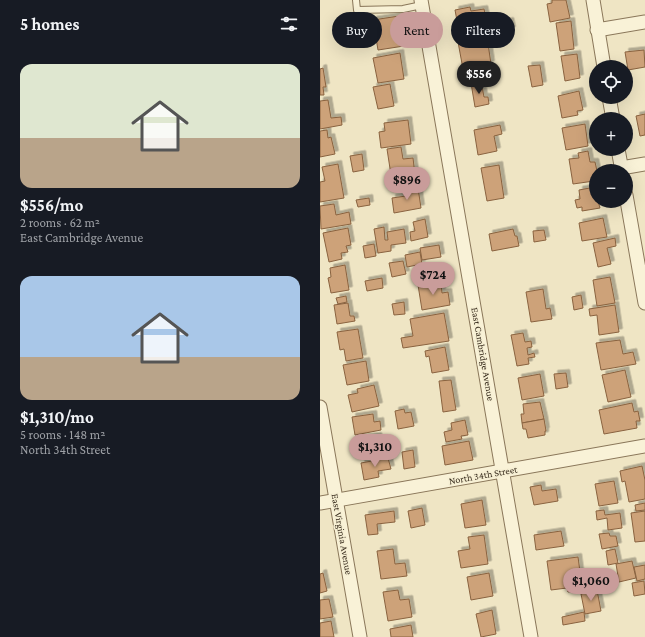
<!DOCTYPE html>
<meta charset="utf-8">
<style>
body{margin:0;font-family:"Crimson Pro",serif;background:#242831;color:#f1f3f6;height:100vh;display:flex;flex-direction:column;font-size:15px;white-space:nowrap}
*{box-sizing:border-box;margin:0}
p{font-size:13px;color:#9ea1a6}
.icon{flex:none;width:22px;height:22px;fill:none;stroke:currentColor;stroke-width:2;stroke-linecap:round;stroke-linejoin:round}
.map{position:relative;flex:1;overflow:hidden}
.details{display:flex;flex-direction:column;background:#171b24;width:320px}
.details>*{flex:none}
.hud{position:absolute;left:12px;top:12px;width:253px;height:36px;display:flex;gap:8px}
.buttons{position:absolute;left:269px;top:60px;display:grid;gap:8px}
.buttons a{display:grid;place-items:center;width:44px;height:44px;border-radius:50%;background:#171b24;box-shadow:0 4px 16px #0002;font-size:20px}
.price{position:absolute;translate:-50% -34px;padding:0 9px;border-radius:14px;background:#c99c9a;color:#111;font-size:13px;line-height:26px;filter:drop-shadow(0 1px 2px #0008)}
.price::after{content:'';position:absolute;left:50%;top:24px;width:12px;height:9px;margin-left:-6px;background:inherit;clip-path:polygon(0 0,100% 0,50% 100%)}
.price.on{background:#222;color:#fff}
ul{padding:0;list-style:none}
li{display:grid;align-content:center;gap:8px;height:212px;padding:0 20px}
li span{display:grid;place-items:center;height:124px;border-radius:12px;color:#555}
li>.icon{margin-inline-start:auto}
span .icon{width:72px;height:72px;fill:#fffc;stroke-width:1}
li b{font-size:17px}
h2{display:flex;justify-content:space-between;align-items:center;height:48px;padding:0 20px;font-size:17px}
.pill{padding:0 14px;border-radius:18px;background:#171b24;box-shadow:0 4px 16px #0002;font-size:14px;line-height:36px}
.pill.on{background:#c99c9a;color:#111}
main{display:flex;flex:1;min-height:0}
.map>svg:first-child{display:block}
</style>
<main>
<section class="details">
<h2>5 homes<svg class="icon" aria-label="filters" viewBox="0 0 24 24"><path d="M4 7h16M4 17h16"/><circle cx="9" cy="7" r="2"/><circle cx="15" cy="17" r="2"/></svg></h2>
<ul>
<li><span style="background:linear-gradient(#dfe7d0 60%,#b9a48a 0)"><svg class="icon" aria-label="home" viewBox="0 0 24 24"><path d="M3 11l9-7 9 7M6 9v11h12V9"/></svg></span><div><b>$556/mo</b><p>2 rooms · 62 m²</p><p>East Cambridge Avenue</p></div></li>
<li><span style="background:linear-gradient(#a9c7e8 65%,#b9a48a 0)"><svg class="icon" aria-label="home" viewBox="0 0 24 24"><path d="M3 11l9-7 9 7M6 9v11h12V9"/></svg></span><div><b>$1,310/mo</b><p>5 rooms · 148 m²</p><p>North 34th Street</p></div></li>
</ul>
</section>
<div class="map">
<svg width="325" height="637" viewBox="0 0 325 637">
<defs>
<filter id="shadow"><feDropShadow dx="3.5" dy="-3.5" stdDeviation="0" flood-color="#0004"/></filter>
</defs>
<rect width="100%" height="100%" fill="#efe5c4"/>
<!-- building -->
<g fill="#cda279" stroke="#89623f" filter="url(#shadow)">
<polygon points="232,0 246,0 250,18 230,22 227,4 232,3"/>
<polygon points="150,7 151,11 164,9 166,18 162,19 163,27 153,29 154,34 140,37 135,10"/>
<polygon points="79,16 84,46 58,50 53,20"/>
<polygon points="190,21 192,30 175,33 173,24"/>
<polygon points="251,21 254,49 240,51 236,23"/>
<polygon points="38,23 39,31 25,34 23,25"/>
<polygon points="167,37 171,64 143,69 138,42"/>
<polygon points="324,50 325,67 308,70 305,52"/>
<polygon points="80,53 84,79 58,83 53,58"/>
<polygon points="257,54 260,78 245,81 241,56"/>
<polygon points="220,65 223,85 212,87 208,66"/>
<polygon points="3,68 6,87 3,87 4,95 0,95 0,69"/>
<polygon points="161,81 164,97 168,97 169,104 155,107 151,83"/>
<polygon points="70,84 74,106 58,109 53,87"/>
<polygon points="259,91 263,110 257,111 258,115 242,118 238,96"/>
<polygon points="8,100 11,118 21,117 22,125 0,129 0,101"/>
<polygon points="325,114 325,135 320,136 316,116"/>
<polygon points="88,120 91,144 61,148 59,132 65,131 64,123"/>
<polygon points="265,124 268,146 246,150 242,128"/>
<polygon points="180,125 182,134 174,136 177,151 158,155 154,130"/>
<polygon points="7,130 8,138 11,137 15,154 0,157 0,131"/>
<polygon points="81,147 83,159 93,158 96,183 78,185 76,174 71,175 67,149"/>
<polygon points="268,151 270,162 275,162 277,171 276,173 273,174 274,181 253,184 249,159 259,158 258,153"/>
<polygon points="42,154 44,170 33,172 30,156"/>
<polygon points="18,164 24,198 0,202 0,182 5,181 2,167"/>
<polygon points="179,165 184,198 167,201 161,168"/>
<polygon points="275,187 276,201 278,201 280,208 262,211 262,207 257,208 255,200 260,199 259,190"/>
<polygon points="98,188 101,208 74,213 72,198 86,196 85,190"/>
<polygon points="49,198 50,205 38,207 36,200"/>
<polygon points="14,204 16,215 29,212 31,224 1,229 0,206"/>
<polygon points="283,218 287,237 262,241 259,223"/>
<polygon points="105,219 108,237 91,241 90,232 95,231 93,222"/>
<polygon points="64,227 65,240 68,240 67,232 84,229 86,243 71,245 71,251 58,253 54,229"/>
<polygon points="28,228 31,245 26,246 28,252 21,253 22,259 9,262 3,233"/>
<polygon points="193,229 195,236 197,236 199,246 172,251 169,234"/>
<polygon points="224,230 226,240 214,242 213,231"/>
<polygon points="295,238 296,246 287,248 291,264 278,267 273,243"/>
<polygon points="54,244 56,256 45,258 43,246"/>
<polygon points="119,245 121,257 102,260 100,248"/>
<polygon points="100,252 102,264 87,267 85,255"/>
<polygon points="83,261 86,274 72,277 69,263"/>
<polygon points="25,265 29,290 11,293 8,278 11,277 10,268"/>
<polygon points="290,277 295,303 277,306 273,280"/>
<polygon points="62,278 63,288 47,291 45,281"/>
<polygon points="121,282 122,293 128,292 130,305 102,310 98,285"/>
<polygon points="223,289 226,309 230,308 232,319 211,322 206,292"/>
<polygon points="261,295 263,308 254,310 252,297"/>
<polygon points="26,296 27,302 18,304 16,298"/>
<polygon points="84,302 85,314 74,315 72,304"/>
<polygon points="28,303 30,316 34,316 35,321 17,324 14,305"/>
<polygon points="295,305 299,332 279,335 277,315 270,316 269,309"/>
<polygon points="124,313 129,341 83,348 81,338 93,336 90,319"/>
<polygon points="38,329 43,358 26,361 24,349 20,350 17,332"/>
<polygon points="203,333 205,342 211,341 212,347 207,348 208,355 214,353 215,357 208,358 209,364 197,366 191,335"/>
<polygon points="300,340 303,354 313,352 316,364 281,370 276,343"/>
<polygon points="125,347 129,370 112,373 109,356 106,357 105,351"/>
<polygon points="46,361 49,381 27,385 23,365"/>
<polygon points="305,370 311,397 288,402 282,375"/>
<polygon points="246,373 248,387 236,389 234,374"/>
<polygon points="220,374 224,396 202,400 198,378"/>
<polygon points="131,380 136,410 123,412 119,381"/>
<polygon points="54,385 59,406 32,412 28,395 38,393 37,389"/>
<polygon points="220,402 224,419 202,423 201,414 204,414 203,404"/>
<polygon points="312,403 314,412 318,411 320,421 316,421 317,428 284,434 279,410"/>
<polygon points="84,409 85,413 91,412 94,426 78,429 75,411"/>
<polygon points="53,414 54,422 60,421 61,430 35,435 32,417"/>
<polygon points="224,419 226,431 225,431 225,435 208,438 206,429 203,429 202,423"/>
<polygon points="145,420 148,435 141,436 142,439 126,442 124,432 132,430 131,423"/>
<polygon points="58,436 60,450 39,453 36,439"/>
<polygon points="149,441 153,460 125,465 122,446"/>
<polygon points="93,450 95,467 84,469 82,452"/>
<polygon points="68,458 71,469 58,471 59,477 44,480 41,463"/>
<polygon points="322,466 325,480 325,499 309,502 305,481 302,482 300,471"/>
<polygon points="294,481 298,503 279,506 275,484"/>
<polygon points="221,485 222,491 236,489 238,501 214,505 210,487"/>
<polygon points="162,500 166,525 145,528 141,504"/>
<polygon points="325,503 325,510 316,511 315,505"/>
<polygon points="102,508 105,525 91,528 88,511"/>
<polygon points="284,510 285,515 300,513 302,528 288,530 287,518 277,520 276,511"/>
<polygon points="74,511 75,522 57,524 58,534 48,535 45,515"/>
<polygon points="325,511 325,541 315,542 311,513"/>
<polygon points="241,531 244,546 216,550 214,535"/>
<polygon points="289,533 290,536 296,536 298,546 282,549 279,534"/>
<polygon points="164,535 168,564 141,568 138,551 150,549 148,537"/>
<polygon points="73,549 75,564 85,563 87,576 61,579 57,551"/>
<polygon points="295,549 298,563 288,565 286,551"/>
<polygon points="258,557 261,579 255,580 257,591 248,592 247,588 231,590 227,561"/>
<polygon points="312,561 316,578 299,582 296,564"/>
<polygon points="325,565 325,579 317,581 314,567"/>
<polygon points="3,573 7,591 0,593 0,574"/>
<polygon points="169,573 173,596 151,600 147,577"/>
<polygon points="324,581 325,594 314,596 312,583"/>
<polygon points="78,590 80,600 89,599 92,617 68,621 63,592"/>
<polygon points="277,590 281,611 265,614 261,594"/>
<polygon points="9,599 13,617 0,619 0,600"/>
<polygon points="172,610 176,634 161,637 156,614"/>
<polygon points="264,612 265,621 243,625 242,617"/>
<polygon points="11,621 14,637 0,637 0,623"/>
<polygon points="91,625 93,637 71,637 70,629"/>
</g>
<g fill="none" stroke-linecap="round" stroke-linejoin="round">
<!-- service casing -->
<g stroke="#8a775a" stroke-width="8">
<polyline id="service" points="36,0 37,10 83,9 102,5"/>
</g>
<!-- minor casing -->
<g stroke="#8a775a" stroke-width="15">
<g id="minor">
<polyline points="101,0 211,637"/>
<polyline points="273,0 284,67"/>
<polyline points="277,30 325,22"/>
<polyline points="289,97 293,119"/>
<polyline points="298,149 302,171"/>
<polyline points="301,168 325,164"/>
<polyline points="306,195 325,303"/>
<polyline points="0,407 40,637"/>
<polyline points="0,503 325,446"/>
</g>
</g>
<!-- service -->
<use href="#service" stroke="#f9f2d7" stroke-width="6"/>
<!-- minor -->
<use href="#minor" stroke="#f9f2d7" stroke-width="13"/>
</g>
<g text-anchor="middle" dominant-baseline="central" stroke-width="3" stroke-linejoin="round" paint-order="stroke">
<!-- street labels -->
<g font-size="10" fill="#392d1e" stroke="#f6efd3">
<text transform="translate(163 354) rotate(80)">East Cambridge Avenue</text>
<text transform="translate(163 475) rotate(-10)">North 34th Street</text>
<text transform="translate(22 534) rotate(80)">East Virginia Avenue</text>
</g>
</g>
</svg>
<div class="buttons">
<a><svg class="icon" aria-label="locate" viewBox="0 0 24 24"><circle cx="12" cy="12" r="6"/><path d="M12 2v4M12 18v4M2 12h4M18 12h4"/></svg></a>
<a>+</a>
<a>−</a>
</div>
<b class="price on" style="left:159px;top:95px">$556</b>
<b class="price" style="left:87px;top:201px">$896</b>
<b class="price" style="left:113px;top:296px">$724</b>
<b class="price" style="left:55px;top:468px">$1,310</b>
<b class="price" style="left:271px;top:602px">$1,060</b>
<div class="hud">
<a class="pill">Buy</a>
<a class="pill on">Rent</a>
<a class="pill">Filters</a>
</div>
</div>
</main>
